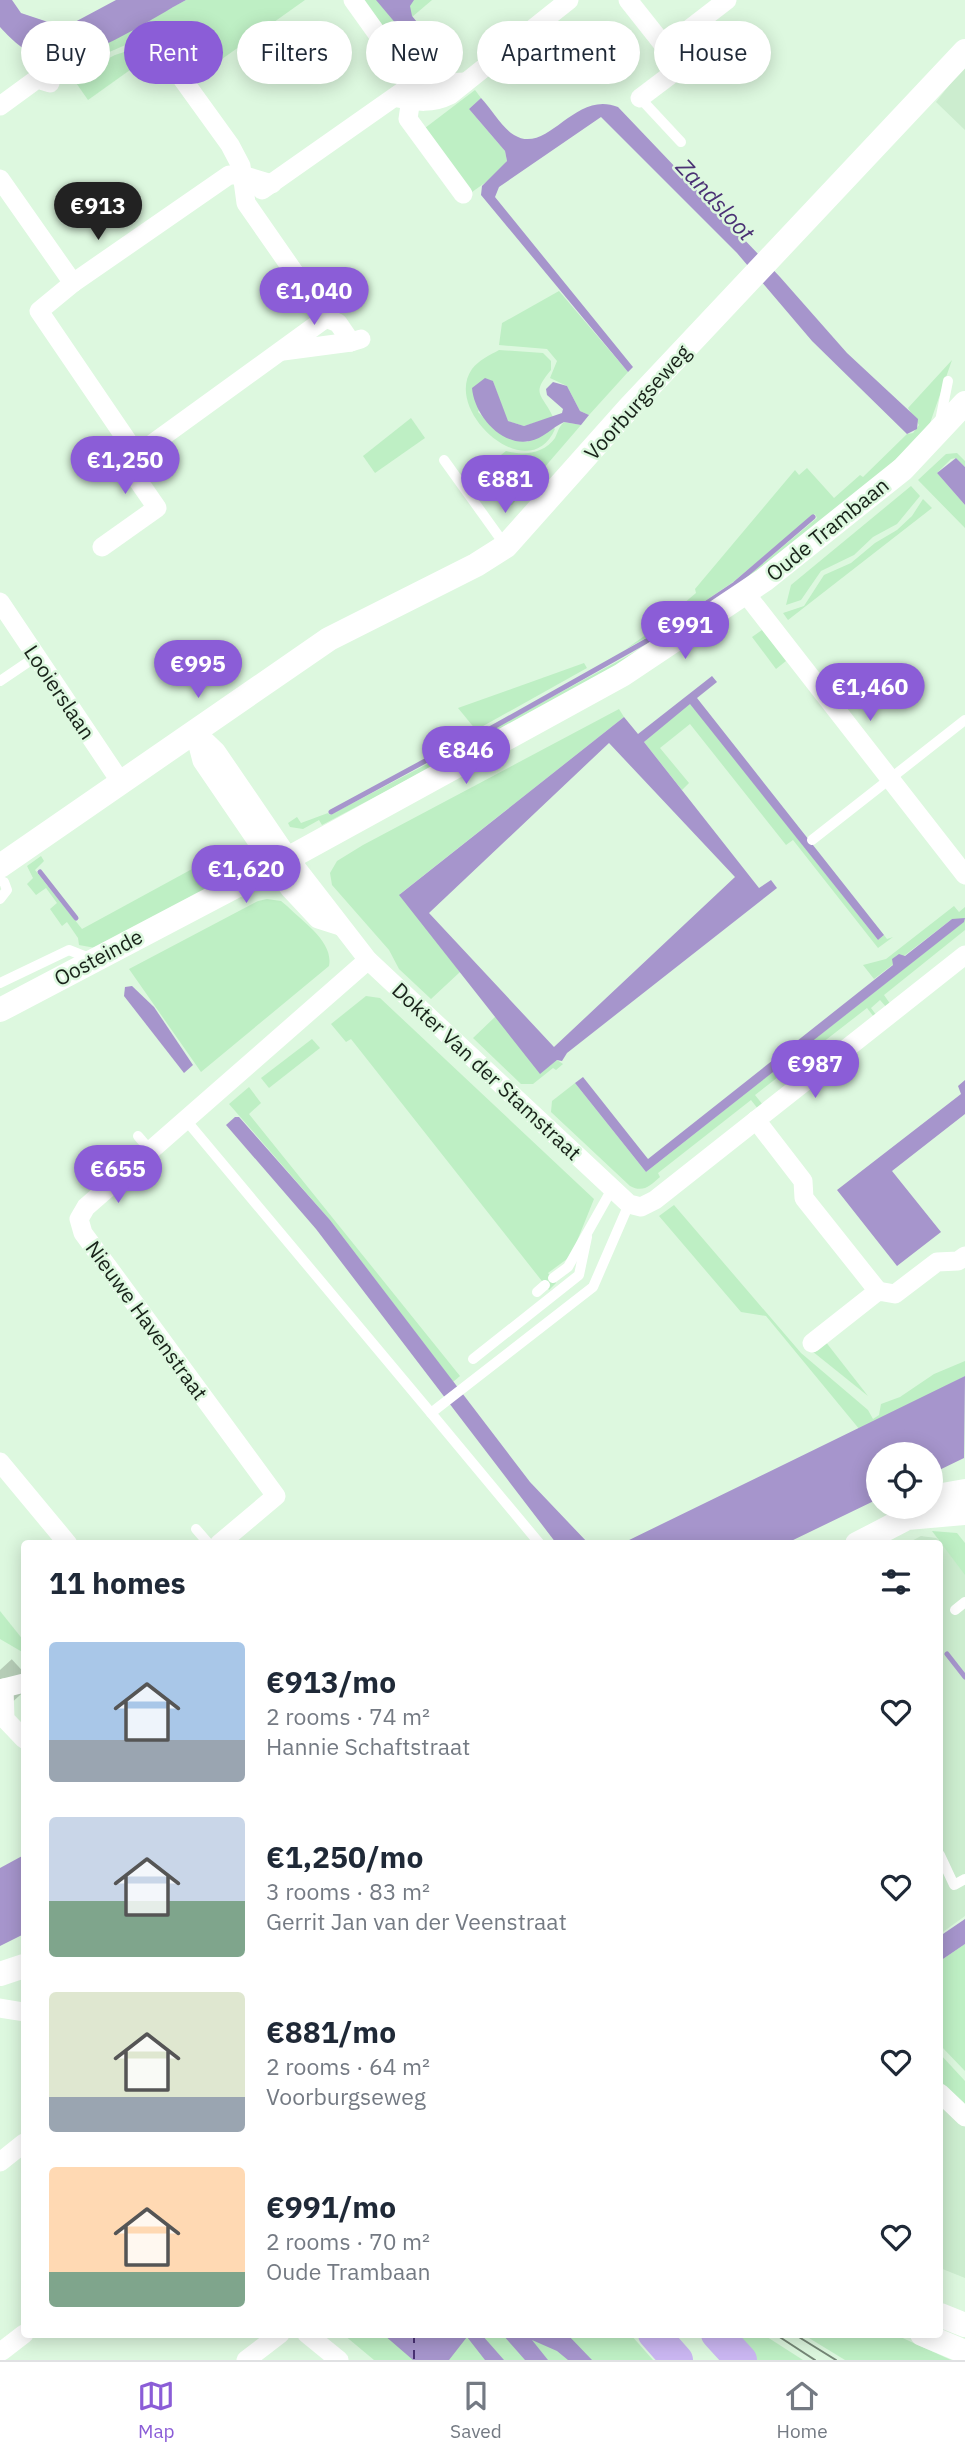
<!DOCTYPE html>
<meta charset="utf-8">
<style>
body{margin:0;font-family:"IBM Plex Sans",sans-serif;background:#f6f6f7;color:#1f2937;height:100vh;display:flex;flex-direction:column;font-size:26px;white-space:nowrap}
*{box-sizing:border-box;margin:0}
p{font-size:23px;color:#747a83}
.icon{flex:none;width:38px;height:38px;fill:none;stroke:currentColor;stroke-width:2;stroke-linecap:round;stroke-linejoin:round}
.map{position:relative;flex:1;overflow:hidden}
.sheet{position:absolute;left:21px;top:1540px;width:922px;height:798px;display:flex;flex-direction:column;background:#fff;border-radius:7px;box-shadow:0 4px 18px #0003}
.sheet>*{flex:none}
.banner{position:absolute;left:21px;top:21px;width:924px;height:63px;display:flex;gap:14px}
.controls{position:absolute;left:866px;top:1442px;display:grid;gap:14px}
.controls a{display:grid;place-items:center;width:77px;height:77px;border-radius:50%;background:#fff;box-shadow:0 4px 18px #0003;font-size:35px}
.price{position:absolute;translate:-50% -60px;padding:0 16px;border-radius:24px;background:#8b5dd7;color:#fff;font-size:23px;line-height:46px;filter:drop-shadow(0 2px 4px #0008)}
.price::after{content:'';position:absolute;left:50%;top:42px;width:21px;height:16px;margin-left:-10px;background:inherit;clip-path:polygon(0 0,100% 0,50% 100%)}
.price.active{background:#222;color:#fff}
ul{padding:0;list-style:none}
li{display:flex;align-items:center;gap:21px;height:175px;padding:0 28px}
li span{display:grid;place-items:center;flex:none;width:196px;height:140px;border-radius:7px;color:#555}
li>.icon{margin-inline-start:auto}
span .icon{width:84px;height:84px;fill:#fffc;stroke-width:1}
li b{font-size:30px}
h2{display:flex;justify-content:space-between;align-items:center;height:84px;padding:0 28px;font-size:30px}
.tag{padding:0 24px;border-radius:32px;background:#fff;box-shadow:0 4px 18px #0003;font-size:24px;line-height:63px}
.tag.active{background:#8b5dd7;color:#fff}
.dock{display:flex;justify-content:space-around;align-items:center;height:98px;border-top:2px solid #e0e1e3;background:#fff;font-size:19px;color:#747a83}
.dock a{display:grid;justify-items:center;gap:4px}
.dock .active{color:#8b5dd7}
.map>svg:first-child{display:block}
</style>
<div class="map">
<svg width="965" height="2360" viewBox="0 0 965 2360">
<rect width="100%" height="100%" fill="#ddf8df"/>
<!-- built -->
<g fill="#ccedcf">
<polygon points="965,65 965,130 936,102"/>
<polygon points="921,1536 936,1538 965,1561 965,1916 940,1934 940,1544 906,1544"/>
<polygon points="940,2088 965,2112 965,2278 940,2268"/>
</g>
<!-- green -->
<g fill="#beefc4">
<polygon points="186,0 305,0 194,79 165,41 156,37 143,23"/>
<polygon points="363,0 432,0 412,17 458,70 413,70"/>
<path d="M136,27L139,36L137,40L63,72L58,66L46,74L39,65L32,70L28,52C68,67 100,45 136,27Z"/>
<polygon points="146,45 158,50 88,100 72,77 115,55"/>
<polygon points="475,90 481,98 469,109 505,151 507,161 496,175 472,192 425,128"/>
<polygon points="559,291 628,372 589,415 580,411 567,386 550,378 557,361 547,349 499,345 502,323"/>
<path d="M499,350L543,353L551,361V370C530,395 542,393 553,417L524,426L507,421L493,381L478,412C494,428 505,438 527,442L553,427L555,429C529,489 442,411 472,369C479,360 490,355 499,350Z"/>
<polygon points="952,360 928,429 879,475 767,566 645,649 484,739 482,735 644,647 739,583 817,518 815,514 733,582 671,624 626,649 678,612 677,609 696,593 695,589 795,470 799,475 807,468 834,498 860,475 863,477 907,434 913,433 919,425 908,408"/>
<polygon points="411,418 425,438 375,473 363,456"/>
<path d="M564,422L581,425L512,505L507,506L482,470L506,451C522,456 544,454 555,438C558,432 558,428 564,422Z"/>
<polygon points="957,453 965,461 965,467 956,458 951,459 937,473 965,505 965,528 918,480 946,454"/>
<polygon points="911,486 920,496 897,524 873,537 854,555 821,571 801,600 786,605 791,585"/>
<polygon points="923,499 932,508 788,620 783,613 804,606 824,575 851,563 875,543 897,530 912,516"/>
<polygon points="762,630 786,661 776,669 752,637"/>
<polygon points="584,663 587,668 476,730 458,708"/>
<polygon points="690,703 878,940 884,935 887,939 893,937 878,948 793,840 786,845 690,724 660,748 689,783 682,790 644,742"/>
<polygon points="619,709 624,717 400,894 460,972 431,999 399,969 389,950 332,885 330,873 337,861 363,845"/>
<polygon points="471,741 473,745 322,825 319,820 303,829 290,827 288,823 297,817 301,823 328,813 330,815"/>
<polygon points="241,849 241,860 247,873 101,949 79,945 78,938 67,922 62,926 50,909 57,903 46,888 36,895 27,884 33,878 27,866 41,856 44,861 35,870 82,929 216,856 220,863"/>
<path d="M267,899L281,901L287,906C303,922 334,942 329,966L201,1072L129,969L258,901Z"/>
<path d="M954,906L959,912L965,907V930L884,995L891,1005L887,1008L880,1000L871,1008L877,1016L874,1017L867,1008L755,1095L763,1105L758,1109L751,1100L658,1173L660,1177C650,1186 643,1193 630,1186L551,1112L552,1101L575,1083L646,1172L957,927L960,923L952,919L874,979L863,965L886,959Z"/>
<polygon points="366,996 380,998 594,1199 571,1256 548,1273 556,1283 549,1290 351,1039 346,1042 331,1024"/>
<polygon points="496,1016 540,1073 557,1060 563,1064 556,1070 553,1068 533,1084 521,1084 473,1038"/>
<polygon points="312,1039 320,1048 269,1088 261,1078"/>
<polygon points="249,1087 261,1103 249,1114 460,1376 453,1382 330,1220 229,1104"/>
<polygon points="674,1205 801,1353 868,1410 873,1419 879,1415 881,1404 900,1397 934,1374 965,1361 965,1376 860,1430 766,1316 741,1312 659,1216"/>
<polygon points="825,1341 868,1396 812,1351"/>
<polygon points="932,1531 957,1533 965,1543 965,1575"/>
<polygon points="0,1611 24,1641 24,1653 0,1639"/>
<polygon points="965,1944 965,2071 940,2045 940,1961"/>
<polygon points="940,2054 965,2081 965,2110 940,2085"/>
<polygon points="344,2335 631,2335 653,2360 374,2360"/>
<polygon points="728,2335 764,2335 803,2360 753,2360"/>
<polygon points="804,2335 896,2335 951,2360 845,2360"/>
</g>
<!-- water -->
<g fill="#a695cc" fill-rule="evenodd">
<path d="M0,0H12L21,13L57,25L73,23L116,0H186C152,18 86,64 48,58C28,56 13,41 0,27Z"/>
<polygon points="376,0 414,0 410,6 412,16 426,33 413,44"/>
<path d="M481,98C491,108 502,128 514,135C548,156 574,89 618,107L780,277L847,353L918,419L917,429L907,434L812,341L737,253L601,117L499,187L495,197L633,367L628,372L481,195L482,186L507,161L505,151L469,109Z"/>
<path d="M485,378L493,381L508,421L524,426L562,413L563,409L547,395L546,389L553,382L567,386L580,411L589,415L581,425L564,422C553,427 542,439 530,441C501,447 474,414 472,388Z"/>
<polygon points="956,458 965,467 965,505 937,473"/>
<path d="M712,676L717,682L697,698L884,935L878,940L690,704L644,742L759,888L771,880L777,888L567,1053L562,1061L557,1060L540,1074L399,895L624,717L638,734ZM609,743L735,877L554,1047L429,913Z"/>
<polygon points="965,918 964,922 646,1172 575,1083 583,1077 648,1159 893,965 892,959 899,954 905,956 952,919"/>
<polygon points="132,986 154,1007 193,1065 184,1073 124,996 125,987"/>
<polygon points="965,1080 965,1114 892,1171 941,1232 897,1266 837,1190 961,1094 958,1086"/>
<polygon points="235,1117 239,1117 330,1220 530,1482 588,1543 556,1543 316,1229 226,1125"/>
<polygon points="965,1376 964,1458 931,1474 931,1454 878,1454 878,1499 787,1543 623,1543"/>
<polygon points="24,1855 24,1934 0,1946 0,1868"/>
<polygon points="965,1919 965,1944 940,1961 940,1936"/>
<polygon points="384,2335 482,2335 504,2360 485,2360 467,2337 449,2360 413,2360"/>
<polygon points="503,2335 568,2335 592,2360 568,2360 557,2351 532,2340 548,2360 525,2360"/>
</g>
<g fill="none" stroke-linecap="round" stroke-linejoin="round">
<!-- stream -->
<g stroke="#a695cc" stroke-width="5">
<polyline points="488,730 666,630 735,584 813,517"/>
<polyline points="331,812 464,740"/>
<polyline points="40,872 76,918"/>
<polyline points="947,1654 965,1677"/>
</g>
<!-- ferry -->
<polyline stroke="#4a3174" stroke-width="2" stroke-dasharray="9 7" stroke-linecap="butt" points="414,2334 414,2360"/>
<!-- primary-tunnel -->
<polyline stroke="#b6cdb7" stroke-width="32" stroke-dasharray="32 16" stroke-linecap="butt" points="0,1670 24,1696"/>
<!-- service -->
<g stroke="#fff" stroke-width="10">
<polyline points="640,98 681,142"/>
<polyline points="940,421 948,381"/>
<polyline points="444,460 505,545"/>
<polyline points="0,681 37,656"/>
<polyline points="812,840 965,720"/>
<polyline points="0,881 4,882 7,890 0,899"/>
<polyline points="0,983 69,950 89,958"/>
<polyline points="185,1119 431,1413 593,1287 629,1204"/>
<polyline points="138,1136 150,1150"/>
<polyline points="107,1163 120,1177"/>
<polyline points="553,1278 568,1267 612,1189"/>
<polyline points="537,1292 545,1285"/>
<polyline points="473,1359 579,1275 587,1237"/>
<polyline points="431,1413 540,1544"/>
<polyline points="196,1529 209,1544"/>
<polyline points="955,1610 965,1602"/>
<polyline points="940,1855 954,1885 965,1879"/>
</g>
<!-- minor -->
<g stroke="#fff" stroke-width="19">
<polyline points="353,0 413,84 408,119 463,194"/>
<polyline points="628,0 681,67 640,98"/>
<polyline points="666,47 727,0"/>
<path d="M398,98C417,102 432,104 450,95L569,0"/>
<polyline points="0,106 37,79 50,83"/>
<polyline points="0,179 73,283 229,175 242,175 272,184"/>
<polyline points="262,190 413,84 466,82"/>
<polyline points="73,283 39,311 137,455 326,318 246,203 241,166 230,145 160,48"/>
<polyline points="326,318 338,323 351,342 361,339"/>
<polyline points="283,351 351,342"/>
<polyline points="102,547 157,508 130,469 137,455"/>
<polyline points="746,594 965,875"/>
<polyline points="0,602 120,781"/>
<polyline points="194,730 216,751 289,858 368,960 629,1204 641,1207 655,1200 965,955"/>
<polyline points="194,730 202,761 289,888 318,919 340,926"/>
<polyline points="756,1120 803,1181 804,1198 878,1291"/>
<polyline points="812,1343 878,1291 895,1294 937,1262 958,1261 965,1256"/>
<polyline points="0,1462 68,1544"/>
<polyline points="219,1544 276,1496 83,1233 79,1219 86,1207 368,960"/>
<polyline points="4,1688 5,1719 24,1739"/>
<polyline points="4,1688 24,1683"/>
<polyline points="0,2008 24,2012"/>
<polyline points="940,2093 965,2117"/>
<polyline points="0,2162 24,2143"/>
<polyline points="307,2334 339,2360"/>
<polyline points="2,2351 24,2334"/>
<polyline points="246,2360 280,2334"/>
</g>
<!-- tertiary -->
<g stroke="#fff" stroke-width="24">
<polyline points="0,866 329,639 476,565 506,546 629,408 965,51"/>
<polyline points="0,1010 289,858 622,675 764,580 903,469 965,403"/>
<polyline points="931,1497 965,1491"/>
<polyline points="857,1544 907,1518 965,1513"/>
<polyline points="0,1974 24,1966"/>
<polyline points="940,2315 965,2325"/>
<polyline points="922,2334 965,2352"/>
</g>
<!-- primary -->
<g stroke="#cab6f1" stroke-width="32">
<polyline points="654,2334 677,2360"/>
<polyline points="717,2334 741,2360"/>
</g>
<!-- tram -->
<g stroke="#758776" stroke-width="2">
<polyline points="775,2334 815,2360"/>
<polyline points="794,2334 836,2360"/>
</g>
</g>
<g text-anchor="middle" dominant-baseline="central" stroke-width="5" stroke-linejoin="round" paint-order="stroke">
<!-- street labels -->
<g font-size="21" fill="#182219" stroke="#ddf8df">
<text transform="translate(637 402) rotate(-48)">Voorburgseweg</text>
<text transform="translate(827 529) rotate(-39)">Oude Trambaan</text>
<text transform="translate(60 692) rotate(56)">Looierslaan</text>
<text transform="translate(98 957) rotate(-28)">Oosteinde</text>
<text transform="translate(487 1071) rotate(43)">Dokter Van der Stamstraat</text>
<text transform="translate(147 1320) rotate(54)">Nieuwe Havenstraat</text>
</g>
<!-- water labels -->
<g font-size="23" font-style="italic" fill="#4a3174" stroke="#ddf8df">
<text transform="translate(716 199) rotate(47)">Zandsloot</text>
</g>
</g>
</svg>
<div class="controls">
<a><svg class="icon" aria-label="locate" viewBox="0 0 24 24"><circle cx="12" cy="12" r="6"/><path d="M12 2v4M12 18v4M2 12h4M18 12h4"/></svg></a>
</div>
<b class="price active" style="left:98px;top:242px">€913</b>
<b class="price" style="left:314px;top:327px">€1,040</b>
<b class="price" style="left:125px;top:496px">€1,250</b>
<b class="price" style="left:505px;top:515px">€881</b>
<b class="price" style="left:685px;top:661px">€991</b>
<b class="price" style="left:198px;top:700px">€995</b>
<b class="price" style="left:870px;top:723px">€1,460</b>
<b class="price" style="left:466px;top:786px">€846</b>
<b class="price" style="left:246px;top:905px">€1,620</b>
<b class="price" style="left:815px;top:1100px">€987</b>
<b class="price" style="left:118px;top:1205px">€655</b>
<div class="banner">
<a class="tag">Buy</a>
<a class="tag active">Rent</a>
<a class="tag">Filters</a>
<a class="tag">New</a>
<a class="tag">Apartment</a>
<a class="tag">House</a>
</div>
<section class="sheet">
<h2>11 homes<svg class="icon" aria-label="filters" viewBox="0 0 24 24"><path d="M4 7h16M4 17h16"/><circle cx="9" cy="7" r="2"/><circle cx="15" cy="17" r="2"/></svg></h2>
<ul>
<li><span style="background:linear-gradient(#a9c7e8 70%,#9aa5b1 0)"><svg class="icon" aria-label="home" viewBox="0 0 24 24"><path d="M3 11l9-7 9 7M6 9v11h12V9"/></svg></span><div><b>€913/mo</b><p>2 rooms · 74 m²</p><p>Hannie Schaftstraat</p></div><svg class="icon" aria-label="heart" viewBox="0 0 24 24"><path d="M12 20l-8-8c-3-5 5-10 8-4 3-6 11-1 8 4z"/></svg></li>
<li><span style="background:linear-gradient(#c9d6e8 60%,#7fa58c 0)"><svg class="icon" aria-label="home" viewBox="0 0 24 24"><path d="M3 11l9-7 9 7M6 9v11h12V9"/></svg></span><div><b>€1,250/mo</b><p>3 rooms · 83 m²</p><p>Gerrit Jan van der Veenstraat</p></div><svg class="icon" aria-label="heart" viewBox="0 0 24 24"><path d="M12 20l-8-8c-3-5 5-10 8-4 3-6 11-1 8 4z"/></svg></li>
<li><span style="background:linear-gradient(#dfe7d0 75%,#9aa5b1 0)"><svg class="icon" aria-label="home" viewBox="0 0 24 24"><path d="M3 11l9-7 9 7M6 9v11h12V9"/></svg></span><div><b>€881/mo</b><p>2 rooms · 64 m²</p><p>Voorburgseweg</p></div><svg class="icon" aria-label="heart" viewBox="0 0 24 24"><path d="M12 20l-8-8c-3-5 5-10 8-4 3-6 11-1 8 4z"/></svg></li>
<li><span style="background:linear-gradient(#ffd9b3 75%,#7fa58c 0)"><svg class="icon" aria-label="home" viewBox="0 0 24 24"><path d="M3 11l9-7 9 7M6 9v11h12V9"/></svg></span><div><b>€991/mo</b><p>2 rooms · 70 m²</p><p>Oude Trambaan</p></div><svg class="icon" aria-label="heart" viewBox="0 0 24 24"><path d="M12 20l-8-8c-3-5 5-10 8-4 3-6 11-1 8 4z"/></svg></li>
</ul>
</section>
</div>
<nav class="dock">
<a class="active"><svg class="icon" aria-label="map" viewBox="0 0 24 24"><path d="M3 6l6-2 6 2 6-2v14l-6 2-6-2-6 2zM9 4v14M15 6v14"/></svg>Map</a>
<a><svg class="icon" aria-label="saved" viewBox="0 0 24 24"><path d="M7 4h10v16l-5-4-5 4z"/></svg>Saved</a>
<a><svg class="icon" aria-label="home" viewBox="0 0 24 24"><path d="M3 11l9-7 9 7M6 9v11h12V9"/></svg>Home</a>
</nav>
